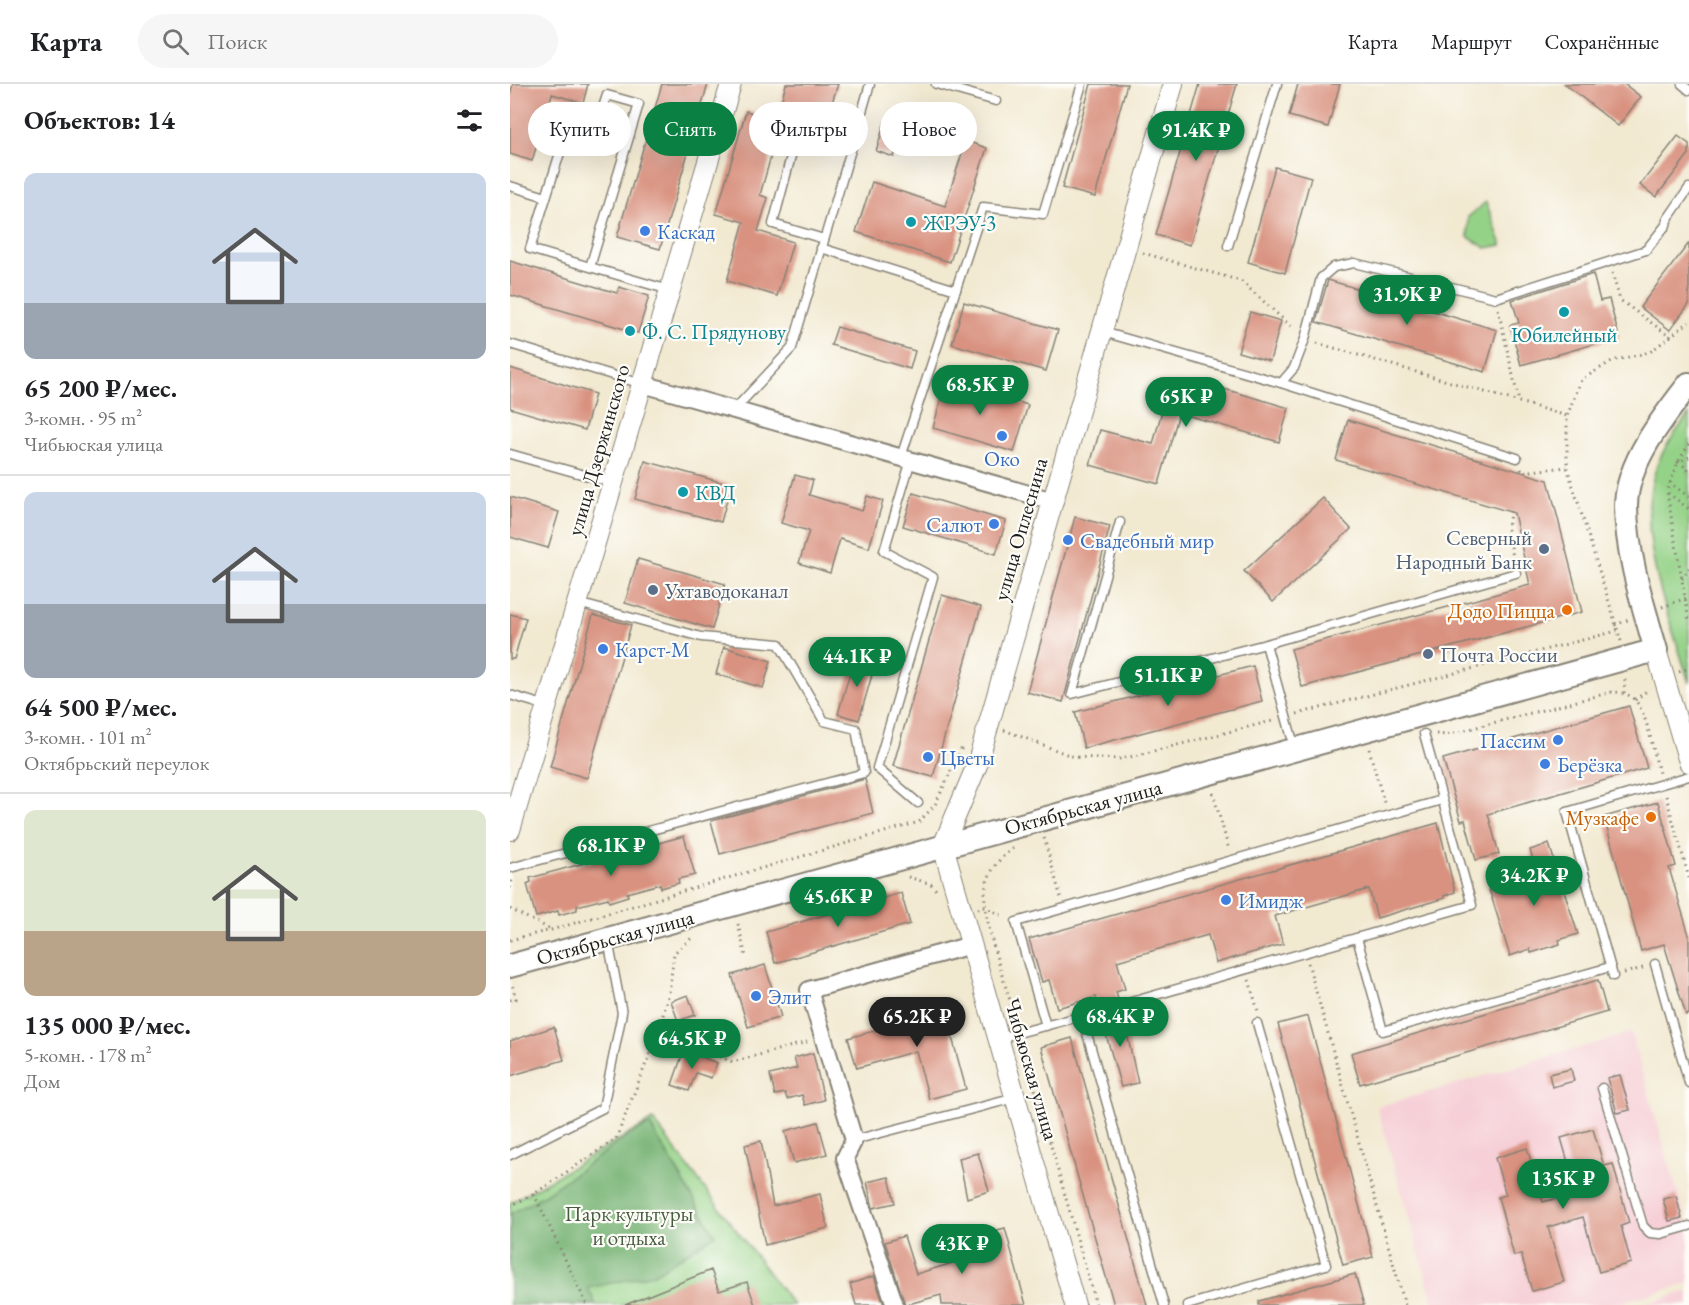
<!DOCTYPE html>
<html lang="ru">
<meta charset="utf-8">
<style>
body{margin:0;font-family:"EB Garamond",serif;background:#f6f6f6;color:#202124;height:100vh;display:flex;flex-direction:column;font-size:22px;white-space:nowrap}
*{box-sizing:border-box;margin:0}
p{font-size:20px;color:#757577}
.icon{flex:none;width:33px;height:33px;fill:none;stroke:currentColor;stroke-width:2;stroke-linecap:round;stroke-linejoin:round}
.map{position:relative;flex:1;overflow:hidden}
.details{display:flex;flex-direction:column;background:#fff;width:510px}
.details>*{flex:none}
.guide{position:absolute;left:18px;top:18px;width:570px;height:54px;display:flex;gap:12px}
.price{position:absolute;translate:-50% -51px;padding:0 14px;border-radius:21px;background:#0b8043;color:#fff;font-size:20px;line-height:39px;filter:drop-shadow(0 2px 3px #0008)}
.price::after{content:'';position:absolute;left:50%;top:36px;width:18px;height:14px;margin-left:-9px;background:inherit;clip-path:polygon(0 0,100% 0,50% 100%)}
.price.selected{background:#222;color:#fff}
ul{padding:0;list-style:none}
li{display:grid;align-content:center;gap:12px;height:318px;padding:0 24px}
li+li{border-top:2px solid #e0e0e0}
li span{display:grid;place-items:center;height:186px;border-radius:12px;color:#555}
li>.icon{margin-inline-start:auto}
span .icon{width:108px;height:108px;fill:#fffc;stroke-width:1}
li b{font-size:26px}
h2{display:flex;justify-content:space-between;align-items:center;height:72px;padding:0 24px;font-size:26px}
.pill{padding:0 21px;border-radius:27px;background:#fff;box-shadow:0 6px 24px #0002;font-size:21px;line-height:54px}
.pill.selected{background:#0b8043;color:#fff}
header{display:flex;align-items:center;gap:36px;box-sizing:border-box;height:84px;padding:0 30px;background:#fff;border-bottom:2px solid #e0e0e0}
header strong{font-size:28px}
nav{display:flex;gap:33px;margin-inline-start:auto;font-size:21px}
.search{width:420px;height:54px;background:#f6f6f6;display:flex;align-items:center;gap:15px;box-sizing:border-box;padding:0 21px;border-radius:33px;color:#757577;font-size:22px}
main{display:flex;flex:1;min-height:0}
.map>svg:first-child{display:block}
</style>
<header>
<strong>Карта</strong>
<div class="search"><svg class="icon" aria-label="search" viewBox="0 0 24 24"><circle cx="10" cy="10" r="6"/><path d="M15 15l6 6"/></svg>Поиск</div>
<nav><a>Карта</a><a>Маршрут</a><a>Сохранённые</a></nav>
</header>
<main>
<section class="details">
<h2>Объектов: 14<svg class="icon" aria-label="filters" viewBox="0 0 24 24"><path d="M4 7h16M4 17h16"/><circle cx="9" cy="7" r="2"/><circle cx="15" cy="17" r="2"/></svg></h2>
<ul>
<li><span style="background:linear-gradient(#c9d6e8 70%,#9aa5b1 0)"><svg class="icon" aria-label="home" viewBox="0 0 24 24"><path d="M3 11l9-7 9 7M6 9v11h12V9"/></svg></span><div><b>65 200 ₽/мес.</b><p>3-комн. · 95 m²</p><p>Чибьюская улица</p></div></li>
<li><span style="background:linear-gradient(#c9d6e8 60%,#9aa5b1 0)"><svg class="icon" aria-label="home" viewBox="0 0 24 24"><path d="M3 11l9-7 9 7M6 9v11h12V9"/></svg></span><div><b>64 500 ₽/мес.</b><p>3-комн. · 101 m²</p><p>Октябрьский переулок</p></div></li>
<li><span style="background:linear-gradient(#dfe7d0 65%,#b9a48a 0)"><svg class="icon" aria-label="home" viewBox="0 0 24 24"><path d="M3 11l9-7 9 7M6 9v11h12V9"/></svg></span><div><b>135 000 ₽/мес.</b><p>5-комн. · 178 m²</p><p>Дом</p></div></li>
</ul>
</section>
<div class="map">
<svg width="1179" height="1221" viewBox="0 0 1179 1221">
<rect width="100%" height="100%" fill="#fdfcf7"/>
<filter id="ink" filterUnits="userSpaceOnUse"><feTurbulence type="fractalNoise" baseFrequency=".0167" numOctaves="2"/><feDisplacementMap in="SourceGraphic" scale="12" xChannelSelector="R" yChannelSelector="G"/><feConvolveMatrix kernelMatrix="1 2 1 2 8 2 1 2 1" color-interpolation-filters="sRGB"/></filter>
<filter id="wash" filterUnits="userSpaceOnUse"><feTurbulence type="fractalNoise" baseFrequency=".008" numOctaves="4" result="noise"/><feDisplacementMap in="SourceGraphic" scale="24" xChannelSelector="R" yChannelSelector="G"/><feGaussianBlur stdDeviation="1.35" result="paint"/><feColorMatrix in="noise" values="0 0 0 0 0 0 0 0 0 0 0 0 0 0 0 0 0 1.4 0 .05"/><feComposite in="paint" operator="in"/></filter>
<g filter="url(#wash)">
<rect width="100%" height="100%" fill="#f2e9d1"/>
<!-- built -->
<g fill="#f6cfd7">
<polygon points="1121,949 1179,1148 1179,1199 1102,1221 924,1221 867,1023"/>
<polygon points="1179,1207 1179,1221 1131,1221 1176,1208"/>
</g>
<!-- green -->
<g fill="#94d287" stroke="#587752" stroke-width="1.5">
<polygon points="976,118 992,161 976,164 958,153 958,133"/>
<path d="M1179,330V599C1160,532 1118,441 1151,372C1158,357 1169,344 1179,330Z"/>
<polygon points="143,1036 283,1221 0,1221 0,1119"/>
</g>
<!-- forest -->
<polygon fill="#77b474" stroke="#4a6848" stroke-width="1.5" points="140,1041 205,1151 144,1190 78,1204 86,1221 0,1221 0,1130 34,1111 125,1047"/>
<g id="blocks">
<!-- building -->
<g fill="#d99280">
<polygon points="3,0 78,0 73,19 42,10 22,77 0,70 0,11"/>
<polygon points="152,0 198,0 150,165 107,153"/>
<polygon points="276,0 328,0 316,37 285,28 273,68 263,65 250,111 258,114 248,147 283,158 267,212 217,197 234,138 206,130 236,27 266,36"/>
<polygon points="581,0 617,0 585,113 552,104"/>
<polygon points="690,0 727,0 680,161 646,151"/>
<polygon points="788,0 830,0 818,43 779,32"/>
<polygon points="1055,0 1114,0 1131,13 1108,42"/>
<polygon points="375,38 422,51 416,72 387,63 384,73 366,67"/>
<polygon points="1168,52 1179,60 1179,70 1146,113 1130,101"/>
<polygon points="456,57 477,64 440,178 346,148 362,98 435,122"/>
<polygon points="765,83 801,93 775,189 738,178"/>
<polygon points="1179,159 1179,220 1160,246 1130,223"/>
<polygon points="0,177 107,209 109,203 139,212 128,249 0,211"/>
<polygon points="1083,190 1090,217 1099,215 1109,253 1011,281 1000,241 1009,239 1002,216"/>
<polygon points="818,196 987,246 975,288 806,238"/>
<polygon points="454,218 548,246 536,287 442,260"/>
<polygon points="740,228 771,237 760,277 728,268"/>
<polygon points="327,243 405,267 400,285 321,261"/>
<polygon points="0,284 85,310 75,346 0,324"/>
<polygon points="436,297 518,321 504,368 423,344"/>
<polygon points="648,300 693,312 697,300 779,324 769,358 669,329 649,400 580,381 590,346 643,360 652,327 641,324"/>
<polygon points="838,336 1038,396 1072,528 792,603 781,565 1020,501 1004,429 826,376"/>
<polygon points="135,377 221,401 211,438 125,415"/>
<polygon points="285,391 303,396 299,411 352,427 357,412 373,417 359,464 330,455 320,489 289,479 299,447 271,439"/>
<polygon points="403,409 496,437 486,470 393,442"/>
<polygon points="0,413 49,428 38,464 0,453"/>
<polygon points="813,414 841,445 763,518 734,487"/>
<polygon points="565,433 600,442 553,618 517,608"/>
<polygon points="128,475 215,500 202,545 115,519"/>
<polygon points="432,511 471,523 423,693 383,682"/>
<polygon points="0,530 16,534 4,575 0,575"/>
<polygon points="83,531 121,541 77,694 40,683"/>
<polygon points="214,563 261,577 253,604 206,590"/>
<polygon points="345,571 366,577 349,636 328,630"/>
<polygon points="743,582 752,617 574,664 565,628"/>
<polygon points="1119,622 1137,684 978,730 989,770 966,776 955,736 951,737 933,675"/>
<polygon points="355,695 363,729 210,770 201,737"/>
<polygon points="1148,718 1166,782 1159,784 1179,851 1179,930 1176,931 1154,860 1131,867 1094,733"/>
<polygon points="928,739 945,808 934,812 935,814 867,834 859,805 765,832 773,860 706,879 698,851 607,877 615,905 606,908 608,915 588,921 586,913 547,924 539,896 532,898 519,855"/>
<polygon points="174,752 185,791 168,795 169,799 151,804 150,800 117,809 118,812 99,818 98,814 67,822 67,826 49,831 48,827 26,833 17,800 21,798 20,794"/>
<polygon points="1039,760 1068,850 1049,856 1050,860 1021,869 1020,865 1000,872 978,802 1026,786 1020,766"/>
<polygon points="391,809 400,840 265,879 256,848"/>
<polygon points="255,881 271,933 238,943 222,891"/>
<polygon points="1088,896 1097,928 850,1000 841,969"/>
<polygon points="178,911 185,931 168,937 161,917"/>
<polygon points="432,916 456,1005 419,1015 406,967 347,984 338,954 397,938 393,926"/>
<polygon points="612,927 628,999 611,1003 591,933"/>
<polygon points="798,932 863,1173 833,1181 768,940"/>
<polygon points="44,943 54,976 0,992 0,957"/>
<polygon points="562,954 637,1221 604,1221 531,963"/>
<polygon points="174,966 207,979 201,994 186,989 179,1007 162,1001"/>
<polygon points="303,969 314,1016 295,1021 292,1011 277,1015 275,1009 265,1011 260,991 287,984 284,974"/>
<polygon points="1061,985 1064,997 1042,1003 1039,990"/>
<polygon points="1110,991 1120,1026 1107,1029 1097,994"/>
<polygon points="308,1038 317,1070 284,1079 275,1047"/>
<polygon points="1083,1045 1094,1082 1103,1080 1119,1139 1111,1142 1121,1179 1089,1188 1073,1133 1038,1143 1054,1198 1022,1207 1011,1170 1004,1172 988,1113 996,1111 985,1074 1017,1064 1033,1118 1067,1109 1051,1054"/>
<polygon points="251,1057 263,1122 310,1110 318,1144 255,1161 235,1061"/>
<polygon points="468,1069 479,1107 457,1114 449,1074"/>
<polygon points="379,1093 385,1119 363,1124 357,1098"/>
<polygon points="1166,1112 1172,1134 1159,1137 1153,1115"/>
<polygon points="495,1144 516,1221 432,1221 431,1211 395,1221 375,1158 394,1152 406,1190 470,1171 465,1152"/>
<polygon points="201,1186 209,1207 237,1198 245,1221 115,1221"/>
<polygon points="845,1190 854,1221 749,1221 749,1217"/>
<polygon points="364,1192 374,1221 346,1221 340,1200"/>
</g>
</g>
</g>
<g filter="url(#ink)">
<use href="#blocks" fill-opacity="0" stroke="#878276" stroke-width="1.5"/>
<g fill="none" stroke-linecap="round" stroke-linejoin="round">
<!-- service casing -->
<g stroke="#878276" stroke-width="11">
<g id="service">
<polyline points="426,0 486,17"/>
<polyline points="1172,0 1179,6"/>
<polyline points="343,59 360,0"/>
<polyline points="0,102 36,113"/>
<polyline points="718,162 767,0"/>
<polyline points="311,164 446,206"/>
<polyline points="80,183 20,165 58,43 84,51 97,11 129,20 80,183 159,206"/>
<polyline points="593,248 771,299 784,284 795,255 811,194 824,183 844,179 986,214 1136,166 1156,141 1157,136 1179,104"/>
<polyline points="0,260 132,300"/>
<polyline points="771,299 1007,374"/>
<polyline points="224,326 282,264 343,59 288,46 263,140 314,155"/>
<polyline points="0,370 103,399"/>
<polyline points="391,373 473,123 533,130 572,0"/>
<polyline points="401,376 374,467 423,493 367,684 408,719"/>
<polyline points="610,438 562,610 756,560 785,665"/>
<polyline points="756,560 1006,489"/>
<polyline points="0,611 37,622"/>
<polyline points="0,784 354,689 346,645 314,637 269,560 191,553 68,519"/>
<polyline points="847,854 873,947 1100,883"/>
<polyline points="1145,880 1179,999"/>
<polyline points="1103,892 1057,728 1179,692"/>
<polyline points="536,942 506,838 932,716"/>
<polyline points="489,954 572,932"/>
<polyline points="1092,1004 1133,1142 1140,1149 1151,1150 1179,1142"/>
<polyline points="344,1056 505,1014"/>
<polyline points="0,1071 93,1024 112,929 98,856"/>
<polyline points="654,1221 572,932 962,821 914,650"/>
<polyline points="677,1221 816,1181 747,939"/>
</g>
</g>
<!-- minor casing -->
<g stroke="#878276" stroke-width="20">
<g id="minor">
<polyline points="133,300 543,417"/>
<polyline points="385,1221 335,1074 344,1056 299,906 461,861"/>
</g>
</g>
<!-- tertiary casing -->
<g stroke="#878276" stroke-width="22">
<g id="tertiary">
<polyline points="1146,566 1179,678"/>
<polyline points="0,746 221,0"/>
<polyline points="565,1221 433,762 467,681 663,0"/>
</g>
</g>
<!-- secondary casing -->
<g stroke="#878276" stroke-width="26">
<path id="secondary" d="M0,882L1146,566C1133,521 1116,469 1116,421C1117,378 1154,332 1179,300"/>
</g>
<!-- path -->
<g stroke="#878276" stroke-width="3" stroke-dasharray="1.5 4.5" stroke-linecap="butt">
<polyline points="633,169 731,197 784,245"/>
<polyline points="1102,189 1110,216 1161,253"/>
<polyline points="988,225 1009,318"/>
<polyline points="807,259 1057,332"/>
<polyline points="1179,360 1168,378 1157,408 1179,537"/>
<polyline points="1179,373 1168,378 1179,386"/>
<polyline points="1011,385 1012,388 1057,383"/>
<polyline points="1159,398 1179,413"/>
<polyline points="1158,409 1179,425"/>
<polyline points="1000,427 998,446 1004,479"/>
<polyline points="1172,495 1179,484"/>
<polyline points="1152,523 1179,513"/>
<polyline points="1105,541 1118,536"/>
<polyline points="1111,557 1057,383 1057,332 1071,296 1102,277 1140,268 1179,238"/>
<polyline points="1169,588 1179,584"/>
<polyline points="1114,609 1115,595"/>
<polyline points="1125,616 1138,606"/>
<polyline points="787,630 1107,547"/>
<polyline points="494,646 564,673 612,675 766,636"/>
<path d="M926,650L936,651L1102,608C1110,608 1117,609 1124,615C1137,627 1144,671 1149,689"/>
<polyline points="859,665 875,722"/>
<polyline points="703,709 719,766"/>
<polyline points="1156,712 1179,794"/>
<polyline points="534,754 551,814"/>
<path d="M503,764C490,774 480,785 476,802C469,831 498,907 507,939"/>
<polyline points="398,793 421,800 426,806"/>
<polyline points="0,804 2,796"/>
<polyline points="0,825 40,845"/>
<polyline points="468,825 475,823 495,833"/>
<polyline points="228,840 236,873"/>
<polyline points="0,856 41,846 409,738 425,721 452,663"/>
<polyline points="798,879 895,1221"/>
<polyline points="1114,889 1133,884"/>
<polyline points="739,896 748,927"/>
<polyline points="0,916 6,915 2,900"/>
<polyline points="148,949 223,978 297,958"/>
<polyline points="512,959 586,1221"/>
<polyline points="24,1110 77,1221"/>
<polyline points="0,1122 24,1110 106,1055 148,949 159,909 164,869 183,853"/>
</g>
<!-- service -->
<use href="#service" stroke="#fff" stroke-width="8"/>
<!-- minor -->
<use href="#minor" stroke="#fff" stroke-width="16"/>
<!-- tertiary -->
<use href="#tertiary" stroke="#fff" stroke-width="20"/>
<!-- secondary -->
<use href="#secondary" stroke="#fff" stroke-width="22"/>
</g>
</g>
<!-- markers -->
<g fill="#0f9aa8" stroke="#fdfcf7" stroke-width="2">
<circle cx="401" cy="138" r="6"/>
<circle cx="1054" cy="228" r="6"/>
<circle cx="120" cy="247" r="6"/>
<circle cx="173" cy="408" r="6"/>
</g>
<g fill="#3f7fe0" stroke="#fdfcf7" stroke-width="2">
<circle cx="135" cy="147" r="6"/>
<circle cx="492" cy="352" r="6"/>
<circle cx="484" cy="440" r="6"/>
<circle cx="558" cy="456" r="6"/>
<circle cx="93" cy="565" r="6"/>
<circle cx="1048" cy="656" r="6"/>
<circle cx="418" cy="673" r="6"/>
<circle cx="1035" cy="680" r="6"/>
<circle cx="716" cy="816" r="6"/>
<circle cx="246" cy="912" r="6"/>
</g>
<g fill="#5c6f8a" stroke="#fdfcf7" stroke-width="2">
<circle cx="1034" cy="465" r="6"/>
<circle cx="143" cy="506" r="6"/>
<circle cx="918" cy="570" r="6"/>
</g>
<g fill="#e8710a" stroke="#fdfcf7" stroke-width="2">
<circle cx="1057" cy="526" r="6"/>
<circle cx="1141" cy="733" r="6"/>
</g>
<g text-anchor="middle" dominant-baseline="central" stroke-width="4.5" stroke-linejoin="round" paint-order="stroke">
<!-- culture labels -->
<g font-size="21" fill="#0d838f" stroke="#fdfcf7" text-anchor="start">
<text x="413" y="138">ЖРЭУ-3</text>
<text x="132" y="247">Ф. С. Прядунову</text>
<text x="1054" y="250" text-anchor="middle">Юбилейный</text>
<text x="185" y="408">КВД</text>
</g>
<!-- shop labels -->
<g font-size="21" fill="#366cbe" stroke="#fdfcf7" text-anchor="start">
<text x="147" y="147">Каскад</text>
<text x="492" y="374" text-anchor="middle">Око</text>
<text x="472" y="440" text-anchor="end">Салют</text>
<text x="570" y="456">Свадебный мир</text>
<text x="105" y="565">Карст-М</text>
<text x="1036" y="656" text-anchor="end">Пассим</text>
<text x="430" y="673">Цветы</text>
<text x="1047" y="680">Берёзка</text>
<text x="728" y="816">Имидж</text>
<text x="258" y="912">Элит</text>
</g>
<!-- street labels -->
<g font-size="21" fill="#1c1c1c" stroke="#fdfcf7">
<text transform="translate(88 366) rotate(-74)">улица Дзержинского</text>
<text transform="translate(510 445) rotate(-74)">улица Оплеснина</text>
<text transform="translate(573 723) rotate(-15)">Октябрьская улица</text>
<text transform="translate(105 853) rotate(-15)">Октябрьская улица</text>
<text transform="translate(522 985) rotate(74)">Чибьюская улица</text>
</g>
<!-- service labels -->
<g font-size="21" fill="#4e5e75" stroke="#fdfcf7" text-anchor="start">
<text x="1022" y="453" text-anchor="end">Северный<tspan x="1022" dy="24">Народный Банк</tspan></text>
<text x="155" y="506">Ухтаводоканал</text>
<text x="930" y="570">Почта России</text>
</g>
<!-- food labels -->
<g font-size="21" fill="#c56008" stroke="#fdfcf7" text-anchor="end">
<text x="1045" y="526">Додо Пицца</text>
<text x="1129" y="733">Музкафе</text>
</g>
<!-- park labels -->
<g font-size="21" fill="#465c41" stroke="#fdfcf7">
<text x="119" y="1129">Парк культуры<tspan x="119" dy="24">и отдыха</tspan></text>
</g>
</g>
</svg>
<b class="price" style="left:686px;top:78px">91.4K ₽</b>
<b class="price" style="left:897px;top:242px">31.9K ₽</b>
<b class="price" style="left:470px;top:332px">68.5K ₽</b>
<b class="price" style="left:676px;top:344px">65K ₽</b>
<b class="price" style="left:347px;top:604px">44.1K ₽</b>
<b class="price" style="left:658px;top:623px">51.1K ₽</b>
<b class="price" style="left:101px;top:793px">68.1K ₽</b>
<b class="price" style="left:1024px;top:823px">34.2K ₽</b>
<b class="price" style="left:328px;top:844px">45.6K ₽</b>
<b class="price selected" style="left:407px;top:964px">65.2K ₽</b>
<b class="price" style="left:610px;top:964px">68.4K ₽</b>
<b class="price" style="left:182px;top:986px">64.5K ₽</b>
<b class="price" style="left:1053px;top:1126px">135K ₽</b>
<b class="price" style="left:452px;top:1191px">43K ₽</b>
<div class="guide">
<a class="pill">Купить</a>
<a class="pill selected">Снять</a>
<a class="pill">Фильтры</a>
<a class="pill">Новое</a>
</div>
</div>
</main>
